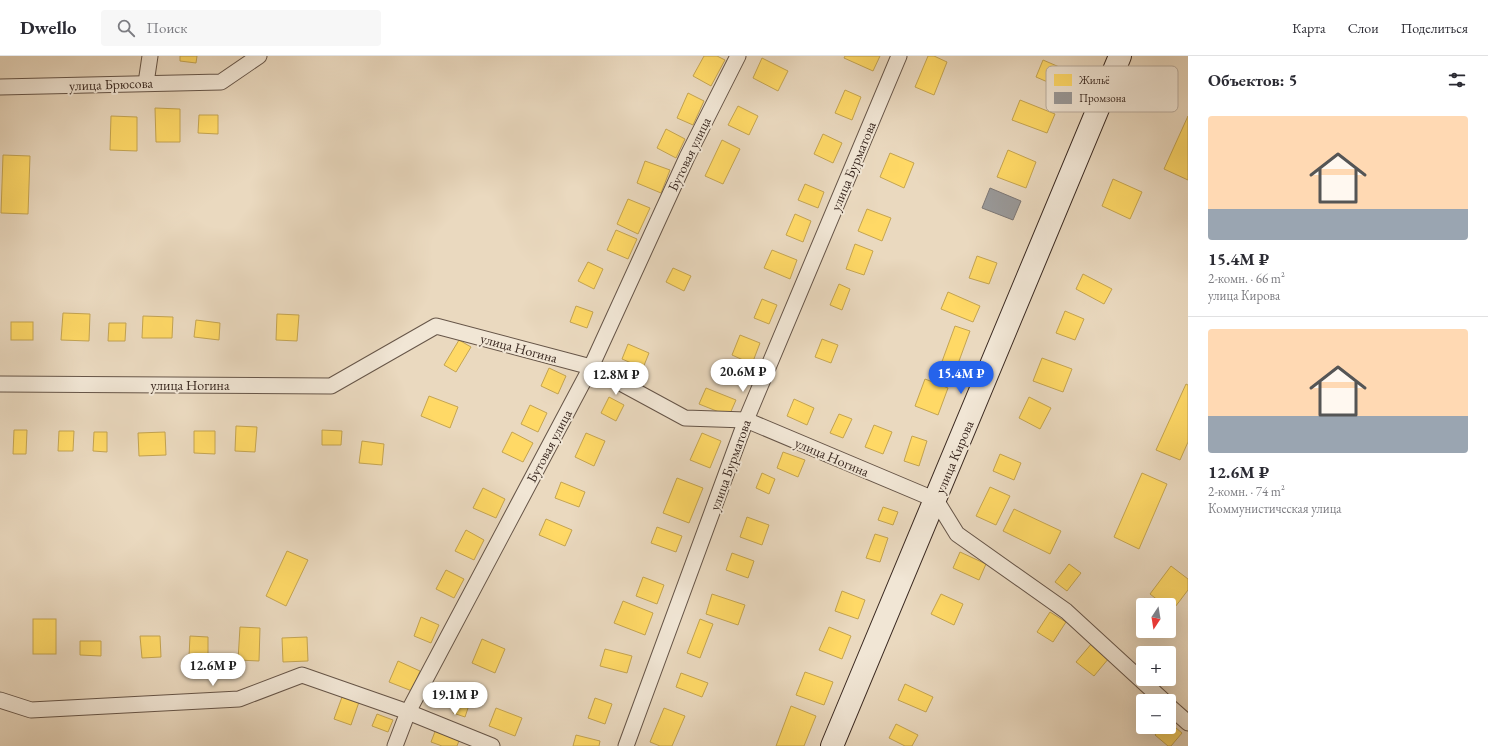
<!DOCTYPE html>
<html lang="ru">
<meta charset="utf-8">
<style>
body{margin:0;font-family:"EB Garamond",serif;background:#f7f7f7;color:#2b2b33;height:100vh;display:flex;flex-direction:column;font-size:15px;white-space:nowrap}
*{box-sizing:border-box;margin:0}
p{font-size:13px;color:#7c7c81}
.icon{flex:none;width:22px;height:22px;fill:none;stroke:currentColor;stroke-width:2;stroke-linecap:round;stroke-linejoin:round}
.map{position:relative;flex:1;overflow:hidden}
.side{display:flex;flex-direction:column;background:#fff;width:300px}
.side>*{flex:none}
.needle{width:26px;rotate:192deg}
.tools{position:absolute;left:1136px;top:542px;display:grid;gap:8px}
.tools a{display:grid;place-items:center;width:40px;height:40px;border-radius:4px;background:#fff;box-shadow:0 4px 16px #0002;font-size:20px}
.price{position:absolute;translate:-50% -34px;padding:0 9px;border-radius:14px;background:#fff;color:#222;font-size:13px;line-height:26px;filter:drop-shadow(0 1px 2px #0008)}
.price::after{content:'';position:absolute;left:50%;top:24px;width:12px;height:9px;margin-left:-6px;background:inherit;clip-path:polygon(0 0,100% 0,50% 100%)}
.price.on{background:#2563eb;color:#fff}
ul{padding:0;list-style:none}
li{display:grid;align-content:center;gap:8px;height:212px;padding:0 20px}
li+li{border-top:1px solid #e1e1e2}
li span{display:grid;place-items:center;height:124px;border-radius:4px;color:#555}
li>.icon{margin-inline-start:auto}
span .icon{width:72px;height:72px;fill:#fffc;stroke-width:1}
li b{font-size:17px}
h2{display:flex;justify-content:space-between;align-items:center;height:48px;padding:0 20px;font-size:17px}
header{display:flex;align-items:center;gap:24px;box-sizing:border-box;height:56px;padding:0 20px;background:#fff;border-bottom:1px solid #e1e1e2}
header strong{font-size:19px}
nav{display:flex;gap:22px;margin-inline-start:auto;font-size:14px}
.search{width:280px;height:36px;background:#f7f7f7;display:flex;align-items:center;gap:10px;box-sizing:border-box;padding:0 14px;border-radius:4px;color:#7c7c81;font-size:15px}
main{display:flex;flex:1;min-height:0}
.map>svg:first-child{display:block}
</style>
<header>
<strong>Dwello</strong>
<div class="search"><svg class="icon" aria-label="search" viewBox="0 0 24 24"><circle cx="10" cy="10" r="6"/><path d="M15 15l6 6"/></svg>Поиск</div>
<nav><a>Карта</a><a>Слои</a><a>Поделиться</a></nav>
</header>
<main>
<div class="map">
<svg width="1188" height="690" viewBox="0 0 1188 690">
<rect width="100%" height="100%" fill="#ead9bf"/>
<filter id="stains"><feTurbulence type="fractalNoise" baseFrequency=".005" numOctaves="4"/><feColorMatrix values="0 0 0 0 .2 0 0 0 0 .09 0 0 0 0 .02 0 0 0 .5 -.17"/></filter>
<radialGradient id="worn" r=".72"><stop offset=".6" stop-color="#630" stop-opacity="0"/><stop offset="1" stop-color="#630" stop-opacity=".3"/></radialGradient>
<!-- homes -->
<g fill="#ffd966" stroke="#c4a451">
<polygon points="180,0 197,0 196,7 180,5"/>
<polygon points="704,0 717,0 725,4 711,30 693,20"/>
<polygon points="845,0 880,0 873,15 844,2"/>
<polygon points="928,0 934,0 947,6 934,39 915,31"/>
<polygon points="762,2 788,15 778,35 753,22"/>
<polygon points="1043,4 1071,16 1064,33 1036,21"/>
<polygon points="845,34 861,41 852,64 835,57"/>
<polygon points="688,37 704,45 693,69 677,62"/>
<polygon points="1020,44 1055,58 1047,77 1012,64"/>
<polygon points="738,50 758,60 749,79 728,69"/>
<polygon points="155,52 180,53 180,86 156,86"/>
<polygon points="199,59 218,59 218,78 198,77"/>
<polygon points="111,60 137,61 137,95 110,94"/>
<polygon points="1188,60 1188,124 1164,113"/>
<polygon points="666,73 685,83 676,102 657,92"/>
<polygon points="823,78 842,87 833,107 814,98"/>
<polygon points="722,84 740,93 723,128 705,120"/>
<polygon points="1008,94 1036,106 1026,132 997,121"/>
<polygon points="890,97 914,107 904,132 880,121"/>
<polygon points="3,99 30,100 28,158 1,157"/>
<polygon points="645,105 670,114 661,137 637,127"/>
<polygon points="1113,123 1142,136 1130,163 1102,150"/>
<polygon points="805,128 824,136 818,152 798,144"/>
<polygon points="628,143 650,152 638,178 617,168"/>
<polygon points="867,153 891,162 882,185 858,175"/>
<polygon points="795,158 811,165 803,186 786,179"/>
<polygon points="616,174 637,183 628,203 607,194"/>
<polygon points="855,188 873,195 864,219 846,213"/>
<polygon points="772,194 797,204 790,223 764,212"/>
<polygon points="977,200 997,207 989,228 969,222"/>
<polygon points="588,206 603,213 594,233 578,225"/>
<polygon points="673,212 691,220 684,235 666,226"/>
<polygon points="1083,218 1112,233 1104,248 1076,233"/>
<polygon points="839,228 850,233 842,254 830,249"/>
<polygon points="948,236 980,250 973,266 941,253"/>
<polygon points="762,243 777,249 769,268 754,262"/>
<polygon points="576,250 593,256 587,272 570,266"/>
<polygon points="1065,255 1084,263 1075,284 1056,277"/>
<polygon points="63,257 90,258 89,285 61,284"/>
<polygon points="277,258 299,259 297,285 276,284"/>
<polygon points="143,260 173,261 172,282 142,282"/>
<polygon points="196,264 220,267 219,284 194,281"/>
<rect x="11" y="266" width="22" height="18"/>
<polygon points="109,267 126,267 125,285 108,285"/>
<polygon points="955,270 970,275 955,316 940,311"/>
<polygon points="740,279 760,287 752,308 732,299"/>
<polygon points="822,283 838,289 831,307 815,301"/>
<polygon points="459,284 471,291 456,316 444,309"/>
<polygon points="628,288 649,297 643,312 622,303"/>
<polygon points="1042,302 1072,313 1063,336 1033,325"/>
<polygon points="549,312 566,320 558,338 541,330"/>
<polygon points="925,323 948,332 938,359 915,350"/>
<polygon points="1186,328 1188,329 1188,386 1180,404 1156,394"/>
<polygon points="706,332 736,344 729,360 699,348"/>
<polygon points="429,340 458,351 450,372 421,360"/>
<polygon points="609,341 624,349 616,365 601,357"/>
<polygon points="1029,341 1051,352 1040,373 1019,362"/>
<polygon points="794,343 814,352 807,369 787,360"/>
<polygon points="530,349 547,357 538,376 521,368"/>
<polygon points="839,358 852,363 843,382 830,377"/>
<polygon points="874,369 892,376 883,398 865,391"/>
<polygon points="236,370 257,371 255,396 235,395"/>
<polygon points="14,374 27,374 26,398 13,398"/>
<polygon points="322,374 342,375 341,389 322,389"/>
<polygon points="59,375 74,375 73,395 58,395"/>
<polygon points="194,375 215,375 215,398 194,397"/>
<polygon points="94,376 107,376 107,396 93,395"/>
<polygon points="165,376 166,399 139,400 138,377"/>
<polygon points="512,376 533,387 523,406 502,396"/>
<polygon points="586,377 605,385 594,410 575,401"/>
<polygon points="702,377 721,385 710,412 690,404"/>
<polygon points="912,380 927,385 919,410 904,405"/>
<polygon points="362,385 384,388 382,409 359,407"/>
<polygon points="783,396 805,404 798,421 777,412"/>
<polygon points="1000,398 1021,407 1014,424 993,415"/>
<polygon points="762,417 775,423 769,438 756,432"/>
<polygon points="1142,417 1167,428 1139,493 1114,481"/>
<polygon points="677,422 703,432 689,467 663,457"/>
<polygon points="561,426 585,436 579,451 555,442"/>
<polygon points="990,431 1010,440 996,469 976,460"/>
<polygon points="483,432 505,443 496,462 473,452"/>
<polygon points="883,451 898,456 893,469 878,464"/>
<polygon points="1014,453 1061,475 1050,498 1003,475"/>
<polygon points="747,461 769,469 762,489 740,481"/>
<polygon points="546,463 572,474 565,490 539,479"/>
<polygon points="657,471 682,480 676,496 651,487"/>
<polygon points="466,474 484,484 474,504 455,495"/>
<polygon points="875,478 888,482 880,506 866,502"/>
<polygon points="287,495 308,504 286,550 266,540"/>
<polygon points="960,496 986,508 979,524 953,512"/>
<polygon points="732,497 754,505 748,522 726,514"/>
<polygon points="1069,508 1081,517 1067,535 1055,526"/>
<polygon points="1171,510 1188,523 1188,534 1172,555 1169,553 1169,549 1164,549 1150,538"/>
<polygon points="446,514 464,523 454,542 436,533"/>
<polygon points="643,521 664,529 657,548 636,540"/>
<polygon points="842,535 865,544 858,563 835,555"/>
<polygon points="712,538 745,549 738,569 706,558"/>
<polygon points="941,538 963,548 954,569 931,558"/>
<polygon points="623,545 653,557 645,579 614,567"/>
<polygon points="1050,556 1066,566 1053,586 1037,576"/>
<polygon points="421,561 439,569 431,587 414,580"/>
<rect x="33" y="563" width="23" height="35"/>
<polygon points="700,563 713,568 700,602 687,597"/>
<polygon points="240,571 260,572 259,605 238,604"/>
<polygon points="829,571 851,580 842,603 819,594"/>
<polygon points="140,580 160,580 161,601 142,602"/>
<polygon points="190,580 208,581 208,602 189,601"/>
<polygon points="307,581 308,605 283,606 282,582"/>
<polygon points="482,583 505,593 495,617 472,607"/>
<polygon points="80,585 101,585 101,600 80,599"/>
<polygon points="1092,587 1109,602 1094,620 1076,606"/>
<polygon points="605,593 632,600 627,617 600,610"/>
<polygon points="398,605 420,615 412,635 389,626"/>
<polygon points="805,616 833,626 824,649 796,639"/>
<polygon points="681,617 708,627 702,641 676,631"/>
<polygon points="905,628 933,641 926,656 898,644"/>
<polygon points="462,629 474,634 465,661 453,657"/>
<polygon points="342,641 359,646 351,669 334,663"/>
<polygon points="595,642 612,648 605,668 588,662"/>
<polygon points="791,650 816,660 804,690 776,690"/>
<polygon points="496,652 522,662 515,680 489,670"/>
<polygon points="664,652 685,660 672,690 660,690 650,686"/>
<polygon points="377,658 393,664 388,676 372,670"/>
<polygon points="1169,666 1182,677 1171,690 1168,690 1155,679 1162,671 1169,671"/>
<polygon points="896,668 918,679 912,690 905,690 889,682"/>
<polygon points="436,673 460,682 457,690 442,690 431,686"/>
<polygon points="576,679 600,685 599,690 573,690"/>
</g>
<!-- industry -->
<polygon fill="#999" stroke="#7c7775" points="990,132 1021,145 1013,164 982,152"/>
<g fill="none" stroke-linecap="round" stroke-linejoin="round">
<!-- street casing -->
<g stroke="#665548" stroke-width="17">
<g id="street">
<polyline points="146,27 150,0"/>
<polyline points="0,31 221,26 259,0"/>
<polyline points="0,328 331,330 436,270 591,311 685,362 746,364 936,444 957,478 1066,555 1164,645"/>
<polyline points="0,644 31,654 239,643 302,619 408,656 492,690"/>
<polyline points="1169,650 1188,667"/>
<polyline points="395,690 408,656 591,311 687,101 738,0"/>
<polyline points="626,690 746,364 899,0"/>
</g>
</g>
<!-- secondary casing -->
<g stroke="#3a2921" stroke-width="24">
<polyline id="secondary" points="832,690 1120,0"/>
</g>
<!-- street -->
<use href="#street" stroke="#f1e6d5" stroke-width="15"/>
<!-- secondary -->
<use href="#secondary" stroke="#f1e6d5" stroke-width="22"/>
</g>
<g text-anchor="middle" dominant-baseline="central" stroke-width="4" stroke-linejoin="round" paint-order="stroke">
<!-- street labels -->
<g font-size="14" fill="#3a2921" stroke="#f1e6d5">
<text transform="translate(111 28) rotate(-2)">улица Брюсова</text>
<text transform="translate(689 98) rotate(-64)">Бутовая улица</text>
<text transform="translate(853 110) rotate(-67)">улица Бурматова</text>
<text transform="translate(519 292) rotate(15)">улица Ногина</text>
<text x="190" y="329">улица Ногина</text>
<text transform="translate(549 390) rotate(-62)">Бутовая улица</text>
<text transform="translate(832 401) rotate(23)">улица Ногина</text>
<text transform="translate(954 401) rotate(-67)">улица Кирова</text>
<text transform="translate(730 409) rotate(-70)">улица Бурматова</text>
</g>
</g>
<!-- legend -->
<rect x="1046" y="10" width="132" height="46" rx="6" fill="#f1e6d5" stroke="#baad9f" stroke-width="1"/>
<rect x="1054" y="18" width="18" height="12" fill="#ffd966"/>
<rect x="1054" y="36" width="18" height="12" fill="#999"/>
<g font-size="11" fill="#3a2921">
<text x="1079" y="28">Жильё</text>
<text x="1079" y="46">Промзона</text>
</g>
<rect width="100%" height="100%" filter="url(#stains)"/>
<rect width="100%" height="100%" fill="url(#worn)"/>
</svg>
<div class="tools">
<a><svg class="needle" viewBox="-14 -14 28 28"><path d="M0-13l5 13h-10z" fill="#e53935"/><path d="M0 13l5-13h-10z" fill="#7c7c81"/></svg></a>
<a>+</a>
<a>−</a>
</div>
<b class="price" style="left:743px;top:337px">20.6M ₽</b>
<b class="price on" style="left:961px;top:339px">15.4M ₽</b>
<b class="price" style="left:616px;top:340px">12.8M ₽</b>
<b class="price" style="left:213px;top:631px">12.6M ₽</b>
<b class="price" style="left:455px;top:660px">19.1M ₽</b>
</div>
<section class="side">
<h2>Объектов: 5<svg class="icon" aria-label="filters" viewBox="0 0 24 24"><path d="M4 7h16M4 17h16"/><circle cx="9" cy="7" r="2"/><circle cx="15" cy="17" r="2"/></svg></h2>
<ul>
<li><span style="background:linear-gradient(#ffd9b3 75%,#9aa5b1 0)"><svg class="icon" aria-label="home" viewBox="0 0 24 24"><path d="M3 11l9-7 9 7M6 9v11h12V9"/></svg></span><div><b>15.4M ₽</b><p>2-комн. · 66 m²</p><p>улица Кирова</p></div></li>
<li><span style="background:linear-gradient(#ffd9b3 70%,#9aa5b1 0)"><svg class="icon" aria-label="home" viewBox="0 0 24 24"><path d="M3 11l9-7 9 7M6 9v11h12V9"/></svg></span><div><b>12.6M ₽</b><p>2-комн. · 74 m²</p><p>Коммунистическая улица</p></div></li>
</ul>
</section>
</main>
